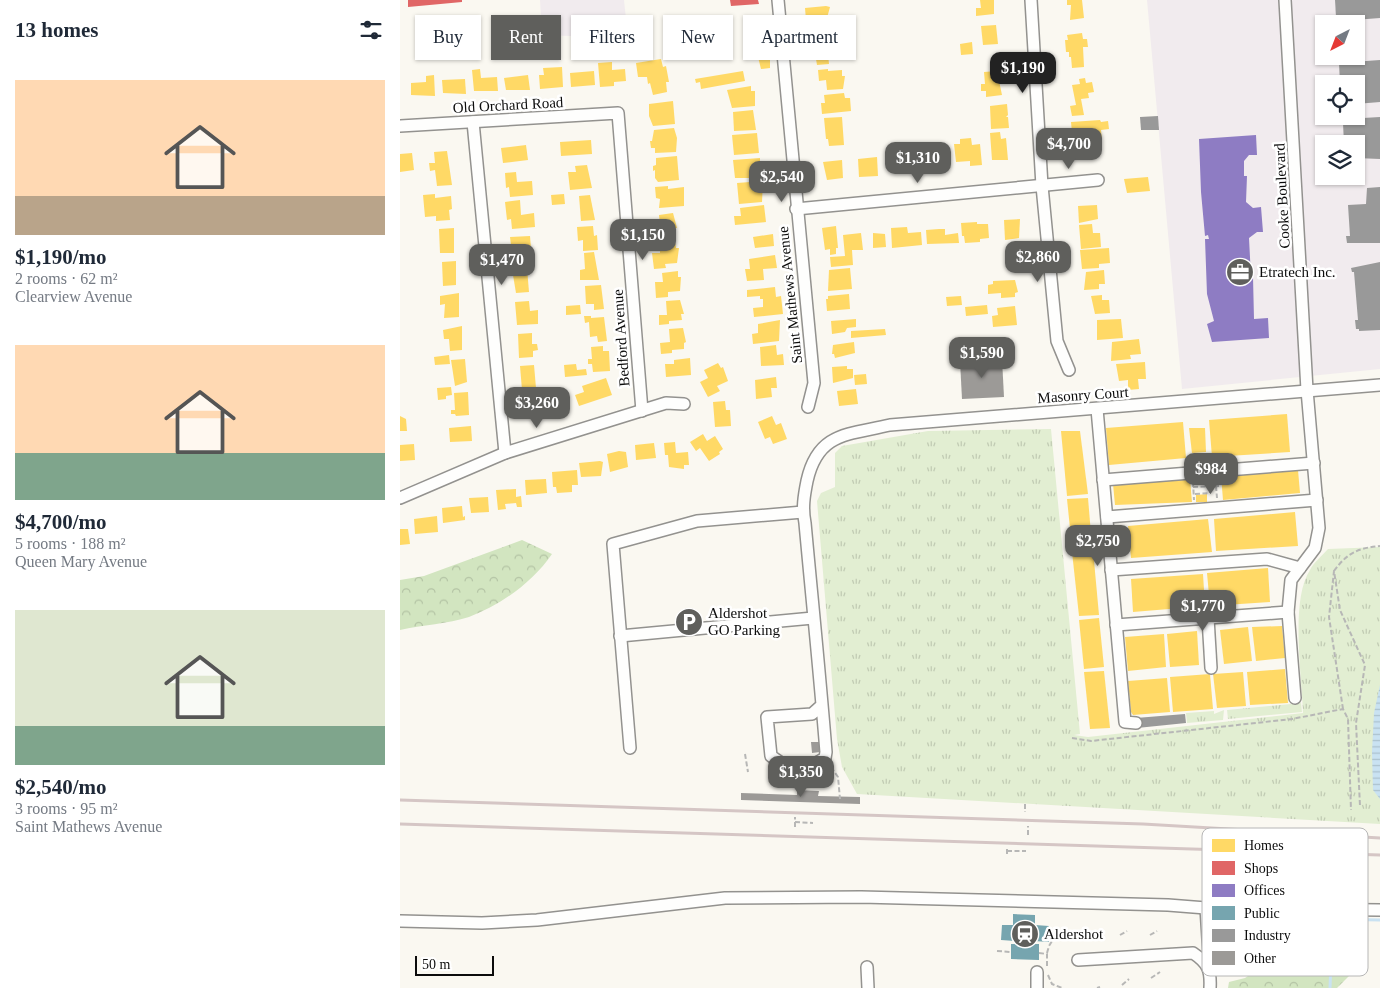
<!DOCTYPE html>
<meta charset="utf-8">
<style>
body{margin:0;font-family:"Times New Roman",serif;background:#f6f6f7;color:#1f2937;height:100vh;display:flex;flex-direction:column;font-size:19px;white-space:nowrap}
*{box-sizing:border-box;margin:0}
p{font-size:16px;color:#747a83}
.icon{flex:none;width:28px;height:28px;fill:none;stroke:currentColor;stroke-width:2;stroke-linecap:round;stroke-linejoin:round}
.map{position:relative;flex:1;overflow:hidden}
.side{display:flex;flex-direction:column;background:#fff;width:400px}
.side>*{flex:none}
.hud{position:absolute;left:15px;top:15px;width:475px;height:45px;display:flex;gap:10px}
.needle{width:32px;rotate:222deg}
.buttons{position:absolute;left:915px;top:15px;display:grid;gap:10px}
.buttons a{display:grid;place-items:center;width:50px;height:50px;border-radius:0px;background:#fff;box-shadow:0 1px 4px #0004;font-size:25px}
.scale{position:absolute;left:15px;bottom:12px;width:79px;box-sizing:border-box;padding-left:5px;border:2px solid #0c0c0c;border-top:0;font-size:14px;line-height:18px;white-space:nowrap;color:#0c0c0c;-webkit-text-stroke:4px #fff;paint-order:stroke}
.price{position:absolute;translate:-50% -42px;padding:0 11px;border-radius:10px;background:#5f5f5c;color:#fff;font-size:16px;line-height:32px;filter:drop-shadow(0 1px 2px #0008)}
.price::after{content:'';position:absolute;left:50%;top:30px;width:15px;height:11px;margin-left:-8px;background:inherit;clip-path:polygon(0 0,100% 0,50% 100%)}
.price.selected{background:#222;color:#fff}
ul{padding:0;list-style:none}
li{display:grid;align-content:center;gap:10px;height:265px;padding:0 15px}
li span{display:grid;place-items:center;height:155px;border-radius:0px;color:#555}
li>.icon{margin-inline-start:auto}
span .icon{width:90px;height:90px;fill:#fffc;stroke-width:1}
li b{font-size:21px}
h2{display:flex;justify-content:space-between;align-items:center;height:60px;padding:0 15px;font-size:21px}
.tag{padding:0 18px;border-radius:0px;background:#fff;box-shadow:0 1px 4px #0004;font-size:18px;line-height:45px}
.tag.selected{background:#5f5f5c;color:#fff}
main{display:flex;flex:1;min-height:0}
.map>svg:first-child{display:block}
</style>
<main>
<section class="side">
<h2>13 homes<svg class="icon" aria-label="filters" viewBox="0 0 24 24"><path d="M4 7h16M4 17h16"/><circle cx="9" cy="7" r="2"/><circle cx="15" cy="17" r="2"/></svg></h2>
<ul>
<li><span style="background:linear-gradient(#ffd9b3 75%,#b9a48a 0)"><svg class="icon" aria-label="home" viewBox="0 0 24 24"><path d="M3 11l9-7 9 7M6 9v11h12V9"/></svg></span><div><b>$1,190/mo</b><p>2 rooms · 62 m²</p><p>Clearview Avenue</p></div></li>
<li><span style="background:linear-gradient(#ffd9b3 70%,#7fa58c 0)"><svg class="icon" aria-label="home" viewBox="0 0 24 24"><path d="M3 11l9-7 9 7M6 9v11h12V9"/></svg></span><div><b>$4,700/mo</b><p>5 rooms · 188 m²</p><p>Queen Mary Avenue</p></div></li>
<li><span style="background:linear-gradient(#dfe7d0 75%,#7fa58c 0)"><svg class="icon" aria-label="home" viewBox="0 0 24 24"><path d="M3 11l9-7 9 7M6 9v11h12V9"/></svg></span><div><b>$2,540/mo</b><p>3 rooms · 95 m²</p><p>Saint Mathews Avenue</p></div></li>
</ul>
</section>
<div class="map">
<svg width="980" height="988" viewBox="0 0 980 988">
<defs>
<pattern id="forest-crowns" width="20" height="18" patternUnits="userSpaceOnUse" patternTransform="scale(1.25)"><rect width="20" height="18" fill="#d2e5c0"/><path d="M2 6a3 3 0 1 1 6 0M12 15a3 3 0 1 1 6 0" fill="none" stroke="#b3c3a4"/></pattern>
<pattern id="park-tufts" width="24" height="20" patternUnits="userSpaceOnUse" patternTransform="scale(1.25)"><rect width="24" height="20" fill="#e2eed2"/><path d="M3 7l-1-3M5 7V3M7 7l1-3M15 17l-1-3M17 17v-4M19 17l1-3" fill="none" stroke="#c1cbb3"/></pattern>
<pattern id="water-rules" width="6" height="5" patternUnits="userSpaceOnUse" patternTransform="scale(1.25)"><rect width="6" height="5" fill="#c9e2f2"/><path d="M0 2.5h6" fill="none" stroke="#abc1ce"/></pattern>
</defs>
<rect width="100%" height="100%" fill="#faf8f1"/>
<!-- industrial -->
<g fill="#f1ebee" fill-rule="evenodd">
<polygon points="140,0 224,0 228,38 142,35"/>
<path d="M747,0H980V369L782,389ZM924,24H956V56H924ZM924,84H956V116H924ZM924,144H956V176H924Z"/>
</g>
<!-- forest -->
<g fill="url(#forest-crowns)">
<path d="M122,540L152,554C133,582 101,605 69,617C48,624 22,625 0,630V580L24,576Z"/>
<polygon points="927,930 965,939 968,957 937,988 828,988 829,982 845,978 857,970 865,947 880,937"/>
</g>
<!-- park -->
<g fill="url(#park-tufts)">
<path d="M651,429L680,734L674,735L688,737L903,713C902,676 890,600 910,570C914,562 922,556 928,549L980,547V824L457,794L442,767L437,739L417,501L421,493L435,487V453L442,446L528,431Z"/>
<polygon points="901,703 902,712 828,719 827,710"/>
<polygon points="824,710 823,720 787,723 786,713 814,711 814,714"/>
</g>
<!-- water -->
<polygon fill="url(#water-rules)" points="980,685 980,799 973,790 972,752 974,713"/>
<!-- homes -->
<g fill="#ffd966">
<polygon points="580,0 594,0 594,14 576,16 576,8 581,8"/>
<polygon points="667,0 682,0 684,18 670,20 671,5 667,5"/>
<polygon points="426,6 430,7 427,18 406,20 405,8"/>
<rect x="442" y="20" width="13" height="11"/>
<polygon points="596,25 598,44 583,45 581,26"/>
<polygon points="682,33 683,39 687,39 688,47 683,47 684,67 672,68 671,57 669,57 669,52 666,52 665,40 668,40 667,35"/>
<polygon points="306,39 320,39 322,52 300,54 298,40"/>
<polygon points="436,39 437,53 428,54 429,64 417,65 413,41"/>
<polygon points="572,42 573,54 561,55 560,44"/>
<polygon points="370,51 370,68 361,69 357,53"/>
<polygon points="261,59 263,67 266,66 269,82 266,82 267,92 253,95 250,83 248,84 247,77 238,77 236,63"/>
<polygon points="212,62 212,70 225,69 226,81 214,82 214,86 200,87 198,63"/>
<polygon points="162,67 163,87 140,89 139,75 144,75 143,68"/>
<polygon points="80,69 81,78 97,77 98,91 74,91 72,70"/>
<polygon points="428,69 428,71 442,70 442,76 445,76 443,89 427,90 426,80 419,81 418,70"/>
<polygon points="194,71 195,85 171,87 170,73"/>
<polygon points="343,71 345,81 301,89 300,82 296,83 295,79"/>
<polygon points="597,71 602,95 586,97 586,91 581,91 581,84 585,84 584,72"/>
<polygon points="34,75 35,96 11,95 11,83 26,82 26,76"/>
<polygon points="128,75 130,90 106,90 104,78"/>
<polygon points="685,78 686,83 692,82 694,92 688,93 689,98 681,99 684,115 672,116 670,106 676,105 672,85 680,84 679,79"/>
<polygon points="65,79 66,94 43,93 42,80"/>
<polygon points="351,86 351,91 355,91 355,106 332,108 327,90"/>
<polygon points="444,93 445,98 450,98 451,111 422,114 421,103 425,103 424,95"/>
<polygon points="273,101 275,124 253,126 249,116 249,104"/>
<polygon points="607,104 608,115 606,117 608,117 609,128 591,129 590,106"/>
<polygon points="353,110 356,130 334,131 333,112"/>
<polygon points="442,117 444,145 429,146 428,139 426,139 424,118"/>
<polygon points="700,120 701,122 708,121 709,129 701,130 702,141 673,143 671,122"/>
<polygon points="274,128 277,138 276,152 255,153 255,148 251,148 250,141 252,141 254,130"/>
<polygon points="600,132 601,139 606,138 608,160 592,160 590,133"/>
<polygon points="357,133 359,153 334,155 332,135"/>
<polygon points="571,138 572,145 580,144 582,165 570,166 570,161 556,162 554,144 560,144 560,139"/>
<polygon points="191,140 192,154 161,156 160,142"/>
<polygon points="126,145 128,160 103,163 101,148"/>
<polygon points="502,145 504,166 490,168 488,146"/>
<polygon points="688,146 691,155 688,155 689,159 675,160 673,147"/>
<polygon points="543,149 544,165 521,166 520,151"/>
<polygon points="47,151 52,185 37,186 35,170 30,171 29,163 35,163 34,152"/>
<polygon points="12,153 14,170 0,172 0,154"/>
<polygon points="277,156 279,180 258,182 255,178 255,170 253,171 253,166 256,165 256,158"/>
<polygon points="477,157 478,176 459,177 458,159"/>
<polygon points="360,158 360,168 358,169 360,178 335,178 333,160"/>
<polygon points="442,160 443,178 427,180 423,162"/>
<polygon points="187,165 192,188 170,190 168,172 176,172 175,166"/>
<polygon points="116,172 117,182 132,181 133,195 110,197 109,187 106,188 105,173"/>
<polygon points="748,177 750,191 727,193 724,179"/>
<polygon points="363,181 362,202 339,204 337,183"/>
<polygon points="268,186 268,189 284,187 284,206 259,208 260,199 256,198 255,187"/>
<polygon points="35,194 35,198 51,196 52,209 49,210 50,220 36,221 36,216 25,217 23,195"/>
<polygon points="164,194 165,204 152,205 151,195"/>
<polygon points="190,195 195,220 181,221 179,196"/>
<polygon points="120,200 121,215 134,213 135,227 112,229 111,219 107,220 105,202"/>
<polygon points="364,205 366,222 335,225 334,216 341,216 340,208"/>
<polygon points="697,205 698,219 679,223 678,206"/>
<polygon points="273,213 277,228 274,228 275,234 263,235 263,239 251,240 250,225 260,224 259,215"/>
<polygon points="620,219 619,238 605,240 604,220"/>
<polygon points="577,222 577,224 588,224 589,238 580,239 580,242 565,243 564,236 562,236 561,223"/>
<polygon points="692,224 693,233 700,233 701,247 681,249 679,225"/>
<polygon points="193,226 194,236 197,235 198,250 183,251 183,240 178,241 177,227"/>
<polygon points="436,226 438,248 436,248 436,254 430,255 430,249 425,250 422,228"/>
<polygon points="507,227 508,233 521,232 522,245 492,248 491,228"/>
<polygon points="54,228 54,253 40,253 39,229"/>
<polygon points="539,229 545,229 545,235 558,233 559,243 527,244 526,230"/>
<polygon points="461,233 463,250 452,250 453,265 431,267 430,257 445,256 443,235"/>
<polygon points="473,233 485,234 486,247 473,248"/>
<polygon points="373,234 374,246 355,248 353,237"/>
<polygon points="130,236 132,260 113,261 110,237"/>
<polygon points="275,242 276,248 279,248 277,263 265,264 266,268 254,269 252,253 260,253 260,244"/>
<polygon points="709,248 710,263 699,264 699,268 682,269 680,250"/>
<polygon points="194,252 199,280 180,280 180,270 185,269 184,253"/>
<polygon points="375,255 377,268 363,269 364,280 347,281 345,269 350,269 349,259"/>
<polygon points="56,261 56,285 43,286 42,262"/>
<polygon points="127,268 129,292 116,293 112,269"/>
<polygon points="450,268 452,289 428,291 429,270"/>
<polygon points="704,270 705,284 699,284 699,289 684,290 686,272"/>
<polygon points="278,271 278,277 281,277 280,291 268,292 268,297 256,298 255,282 263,282 262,273"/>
<polygon points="615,280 618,292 615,293 615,297 601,298 601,293 588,294 588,285 593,284 593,281"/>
<polygon points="201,285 204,309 194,310 194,304 186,304 185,286"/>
<polygon points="375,287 376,297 381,296 383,314 354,317 353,308 363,307 363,299 360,299 360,296 347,297 347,290"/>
<polygon points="59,293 59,317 44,318 45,304 40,305 40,296"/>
<polygon points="449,294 450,309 427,311 426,299 428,299 428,296"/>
<polygon points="702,295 702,300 709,300 710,313 695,314 691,296"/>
<polygon points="561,296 562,305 547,306 546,297"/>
<polygon points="280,300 284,314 281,314 282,320 269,321 269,324 259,325 259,315 267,315 266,301"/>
<polygon points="129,301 130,311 138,310 138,324 117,325 115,302"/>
<polygon points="180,305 181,314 166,315 166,306"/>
<polygon points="587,305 588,314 566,316 565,307"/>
<polygon points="615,306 617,325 593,327 592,316 598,315 597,308"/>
<polygon points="184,316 191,316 191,318 204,317 207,341 198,342 197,336 190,337 189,322 185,323"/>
<polygon points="456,319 456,327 447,328 445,332 432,334 431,321"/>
<polygon points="721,319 723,338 697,340 697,320"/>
<polygon points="380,320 379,341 353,344 352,334 358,333 358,324"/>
<polygon points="62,326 62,350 50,351 49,339 44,339 43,330"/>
<polygon points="283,328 286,342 284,343 284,349 272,350 272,353 261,354 260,343 270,342 269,329"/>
<polygon points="485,329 486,335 451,338 451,331"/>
<polygon points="132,333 132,344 137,344 138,350 133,351 133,357 119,358 118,334"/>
<polygon points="739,339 741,354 730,355 731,359 711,361 712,342"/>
<polygon points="454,342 455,353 435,358 434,354 432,354 433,345"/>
<polygon points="376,345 377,355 383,354 384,365 361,366 360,347"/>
<polygon points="203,346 203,351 209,351 210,371 193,372 192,364 188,364 188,359 192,359 191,347"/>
<polygon points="49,355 50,364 35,365 34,357"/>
<polygon points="290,358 291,375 266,377 265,364 274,364 274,360"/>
<polygon points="65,359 67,382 55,386 51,360"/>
<polygon points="745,362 746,379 738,379 739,389 728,390 728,380 719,381 716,364"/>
<polygon points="318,363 321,368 323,367 328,381 317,386 320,391 308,397 300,382 308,378 304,370"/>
<polygon points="176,364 177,370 186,369 187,375 165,377 164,365"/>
<polygon points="134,365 136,388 122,390 120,366"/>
<polygon points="447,366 447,369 453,369 453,378 433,383 432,367"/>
<polygon points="466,374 467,384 455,385 454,375"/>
<polygon points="376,377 377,388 371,388 372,397 356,399 355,380"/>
<polygon points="206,378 212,395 179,406 175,395 184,392 182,386"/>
<polygon points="51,387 52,395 46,396 46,399 38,400 37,388"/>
<polygon points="456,389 458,404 439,406 437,391"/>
<polygon points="68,392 69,415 56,416 55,414 51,414 51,410 55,410 54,393"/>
<polygon points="137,393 137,397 144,396 147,416 125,418 123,394"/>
<polygon points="325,401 326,410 330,410 331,426 315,427 313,402"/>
<polygon points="887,414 890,452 812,457 809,420"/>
<polygon points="0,416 6,419 7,431 0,431"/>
<polygon points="372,416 376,425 381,423 387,439 373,444 370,437 365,439 358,422"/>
<polygon points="783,422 786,458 709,465 706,428"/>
<polygon points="71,426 72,441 50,442 49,428"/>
<polygon points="789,428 805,428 806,452 792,453"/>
<polygon points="661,431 680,431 688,494 667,496"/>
<polygon points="303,434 307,441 315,436 323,449 319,452 320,454 309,461 300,448 296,451 290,442"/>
<polygon points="275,442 276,453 288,452 289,465 284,465 284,469 269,467 268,455 265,455 264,443"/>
<polygon points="254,443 256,458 236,460 235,445"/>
<polygon points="14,444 15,460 0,461 0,445"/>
<polygon points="219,451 226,452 228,467 210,472 207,454"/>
<polygon points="200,461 203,462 201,476 181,477 179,463"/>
<polygon points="177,470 178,485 172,485 172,492 157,493 156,487 153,487 152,472"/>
<polygon points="898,470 900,493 823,500 821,475"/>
<polygon points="146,479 147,493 126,495 125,480"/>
<polygon points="790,479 792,502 715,505 713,484"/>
<polygon points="116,489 116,497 121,496 122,507 117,507 116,503 105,504 106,509 98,510 96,490"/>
<polygon points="807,494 807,502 796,502 796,495"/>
<polygon points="88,497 89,512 71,513 69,498"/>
<polygon points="688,498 692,546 672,548 667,499"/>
<polygon points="62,506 63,517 65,516 65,520 43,523 42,508"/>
<polygon points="895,512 898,546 816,551 814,519"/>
<polygon points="37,516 38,532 15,534 14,519"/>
<polygon points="808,519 812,552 731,558 728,526"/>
<polygon points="0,529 8,529 10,544 0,545"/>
<polygon points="693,550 699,615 679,616 672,552"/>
<polygon points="868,568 870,602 810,606 807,573"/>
<polygon points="803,574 805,606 733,612 731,579"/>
<polygon points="699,618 704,667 684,669 679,620"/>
<polygon points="882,626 885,658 856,661 852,627"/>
<polygon points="848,627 852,661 824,664 820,630"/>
<polygon points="797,631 799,665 770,667 767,634"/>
<polygon points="764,634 766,667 728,671 725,637"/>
<polygon points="885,669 888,703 850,705 847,672"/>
<polygon points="704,671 710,728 690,729 684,672"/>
<polygon points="843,672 846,706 817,708 813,674"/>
<polygon points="810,674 813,709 773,712 770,677"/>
<polygon points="767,678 770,712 733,715 731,712 728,681"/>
</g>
<!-- shops -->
<g fill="#e06666">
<polygon points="8,0 62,0 62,2 8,7"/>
<polygon points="330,0 358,0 359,4 331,6"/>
</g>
<!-- offices -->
<polygon fill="#8e7cc3" points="856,135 857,155 849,155 844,161 844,176 847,176 846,202 853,208 861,207 863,232 857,232 849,238 851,277 853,277 854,319 868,318 869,338 812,342 807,324 814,321 807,294 805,239 809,239 808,235 805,236 801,192 799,139"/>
<!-- public -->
<polygon fill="#76a5af" points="613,914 635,915 635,925 649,926 649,942 634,941 634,944 639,944 639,960 611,959 611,944 615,944 615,941 601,940 602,925 613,925"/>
<!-- industry -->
<g fill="#999">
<polygon points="935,0 980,0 980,18 941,21 936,17"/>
<polygon points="980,60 980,102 956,104 956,84 940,84 939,63"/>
<polygon points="758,116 759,130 741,130 740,117"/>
<polygon points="980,117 980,159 956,158 956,144 944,144 943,123 946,119"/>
<polygon points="980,187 980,243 947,243 946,236 950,236 948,205 966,204 967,188"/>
<polygon points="980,262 980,330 959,331 959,329 956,329 955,320 958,320 954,272 952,272 951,268"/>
<polygon points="785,714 786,723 737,728 736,718"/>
</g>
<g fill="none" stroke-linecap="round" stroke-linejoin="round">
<!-- stream -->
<g stroke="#c9e2f2" stroke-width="3">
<polyline points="835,917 980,920"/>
<polyline points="930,988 931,961 937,955 945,952 953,934 964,920"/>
</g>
</g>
<!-- building -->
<g fill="#9c9a97">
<polygon points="602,359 604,397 562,399 560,361"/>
<polygon points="411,742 420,742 420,752 412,753"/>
<polygon points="397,790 419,791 418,796 460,797 460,804 341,800 341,793 397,795"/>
</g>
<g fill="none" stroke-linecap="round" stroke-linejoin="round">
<!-- minor casing -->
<g stroke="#93928f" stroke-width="14">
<g id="minor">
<polyline points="378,0 414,383 408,407"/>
<polyline points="631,0 642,186 657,341 669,370"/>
<polyline points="885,0 907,390 919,528 915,548 891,580 888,612 895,698"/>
<polyline points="73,122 105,453"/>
<polyline points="0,126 218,113 242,411"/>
<polyline points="396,209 698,180"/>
<polyline points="697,409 725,722 736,723"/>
<polyline points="703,480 914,463"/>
<polyline points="0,498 105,453 266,403 284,404"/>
<polyline points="707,517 917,500"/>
<polyline points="711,570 867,559 900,568"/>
<polyline points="808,618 811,668"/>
<polyline points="716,625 888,612"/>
<polyline points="220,636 413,618"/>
<path d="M422,705L412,714L367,717L371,756L384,765L416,763L425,758L426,752C420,676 412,599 405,523C402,508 404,496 407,481C418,432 448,435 490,425L980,385"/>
<polyline points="230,748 213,544 297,521 403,512"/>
<polyline points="0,921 82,923 137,920 325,898 461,897 768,905 806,908"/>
<path d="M678,960L793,953C808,963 811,970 810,988"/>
<polyline points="467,967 468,988"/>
<polyline points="810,970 806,908 980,910"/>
<polyline points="637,988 637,972"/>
</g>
</g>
<!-- path -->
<g stroke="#b7b7b6" stroke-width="2" stroke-dasharray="5 2.5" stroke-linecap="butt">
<polyline points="793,482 794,500"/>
<polyline points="816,486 817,498"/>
<polyline points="793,487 819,486"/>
<polyline points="795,494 810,493 810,486"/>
<path d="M934,571C947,553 958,548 980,546"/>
<polyline points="943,709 929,617 934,571 940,610 965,665 956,723 960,806"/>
<polyline points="672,738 691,741 892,719 943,709 948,719 951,810"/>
<polyline points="345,754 348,772"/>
<polyline points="431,767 438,777 440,799"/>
<polyline points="625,804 625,812"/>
<polyline points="395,822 413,823"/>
<polyline points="395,827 395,817"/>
<polyline points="628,835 628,826"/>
<polyline points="607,851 626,851"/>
<polyline points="607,854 607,848"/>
<polyline points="690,935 697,931"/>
<polyline points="720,935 727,931"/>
<polyline points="750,935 757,931"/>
<polyline points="597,951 611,952"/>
<polyline points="639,953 647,954 647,966"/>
<polyline points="647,953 649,946 657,933 666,930"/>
<polyline points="648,975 652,984 662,988"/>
<polyline points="751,978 760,972"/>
<polyline points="722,985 729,979"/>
<polyline points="697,988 700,987"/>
</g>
<!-- minor -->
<use href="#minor" stroke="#fefefd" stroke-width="11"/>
<!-- rail -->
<g stroke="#d5c6c5" stroke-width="3">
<polyline points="0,800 743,824 980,838"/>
<polyline points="0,824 980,855"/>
</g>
</g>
<!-- icons -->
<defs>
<g id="office-disc" transform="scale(1.4375)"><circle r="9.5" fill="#5f5f5c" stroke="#fff"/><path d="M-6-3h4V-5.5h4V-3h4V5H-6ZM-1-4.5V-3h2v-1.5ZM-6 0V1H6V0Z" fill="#fff"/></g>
<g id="parking-disc" transform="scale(1.4375)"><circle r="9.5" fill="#5f5f5c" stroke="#fff"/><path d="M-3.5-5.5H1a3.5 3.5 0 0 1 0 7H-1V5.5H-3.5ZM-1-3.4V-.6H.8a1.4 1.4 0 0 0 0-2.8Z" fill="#fff"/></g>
<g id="station-disc" transform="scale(1.4375)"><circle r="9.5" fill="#5f5f5c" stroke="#fff"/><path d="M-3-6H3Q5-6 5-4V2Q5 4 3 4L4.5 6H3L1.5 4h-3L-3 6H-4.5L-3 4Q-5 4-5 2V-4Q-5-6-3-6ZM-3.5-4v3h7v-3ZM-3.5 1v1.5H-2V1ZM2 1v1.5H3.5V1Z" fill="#fff"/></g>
</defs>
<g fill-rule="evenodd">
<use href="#office-disc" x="840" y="272"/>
<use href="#parking-disc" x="289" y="622"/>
<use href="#station-disc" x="625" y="934"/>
</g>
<g text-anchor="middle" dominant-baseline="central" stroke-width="5" stroke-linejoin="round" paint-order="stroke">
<!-- street labels -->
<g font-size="15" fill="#0c0c0c" stroke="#fff">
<text transform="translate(108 105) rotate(-3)">Old Orchard Road</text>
<text transform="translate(882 196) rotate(-93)">Cooke Boulevard</text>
<text transform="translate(390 295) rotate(-96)">Saint Mathews Avenue</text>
<text transform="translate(221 338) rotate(-94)">Bedford Avenue</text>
<text transform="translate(683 395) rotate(-4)">Masonry Court</text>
</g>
<!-- poi labels -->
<g font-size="15" fill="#0c0c0c" stroke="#fff" text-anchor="start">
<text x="859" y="272">Etratech Inc.</text>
<text x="308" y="613">Aldershot<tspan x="308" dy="17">GO Parking</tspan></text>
<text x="644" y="934">Aldershot</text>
</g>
</g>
<!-- legend -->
<rect x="802" y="828" width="166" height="148" rx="8" fill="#fff" stroke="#b6b6b6" stroke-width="1"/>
<rect x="812" y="839" width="23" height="13" fill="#ffd966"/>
<rect x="812" y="861" width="23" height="14" fill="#e06666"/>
<rect x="812" y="884" width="23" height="13" fill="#8e7cc3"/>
<rect x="812" y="906" width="23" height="14" fill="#76a5af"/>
<rect x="812" y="929" width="23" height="13" fill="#999"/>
<rect x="812" y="951" width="23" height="14" fill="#9c9a97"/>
<g font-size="14" fill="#0c0c0c">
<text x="844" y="850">Homes</text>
<text x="844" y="873">Shops</text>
<text x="844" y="895">Offices</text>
<text x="844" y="918">Public</text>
<text x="844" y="940">Industry</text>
<text x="844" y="963">Other</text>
</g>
</svg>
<div class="buttons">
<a><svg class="needle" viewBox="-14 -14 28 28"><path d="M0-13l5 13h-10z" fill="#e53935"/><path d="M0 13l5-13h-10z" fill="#747a83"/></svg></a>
<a><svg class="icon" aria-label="locate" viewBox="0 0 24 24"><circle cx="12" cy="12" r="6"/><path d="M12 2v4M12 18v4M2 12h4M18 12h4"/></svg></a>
<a><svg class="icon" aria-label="layers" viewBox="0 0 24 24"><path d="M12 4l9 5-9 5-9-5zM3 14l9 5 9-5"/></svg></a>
</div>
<div class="scale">50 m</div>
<b class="price selected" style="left:623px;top:94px">$1,190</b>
<b class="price" style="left:669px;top:170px">$4,700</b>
<b class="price" style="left:518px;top:184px">$1,310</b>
<b class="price" style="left:382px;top:203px">$2,540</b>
<b class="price" style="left:243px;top:261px">$1,150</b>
<b class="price" style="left:638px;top:283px">$2,860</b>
<b class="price" style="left:102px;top:286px">$1,470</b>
<b class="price" style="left:582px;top:379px">$1,590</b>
<b class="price" style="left:137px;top:429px">$3,260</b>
<b class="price" style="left:811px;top:495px">$984</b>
<b class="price" style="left:698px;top:567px">$2,750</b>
<b class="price" style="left:803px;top:632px">$1,770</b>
<b class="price" style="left:401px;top:798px">$1,350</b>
<div class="hud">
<a class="tag">Buy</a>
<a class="tag selected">Rent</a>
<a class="tag">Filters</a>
<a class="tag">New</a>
<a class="tag">Apartment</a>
</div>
</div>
</main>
